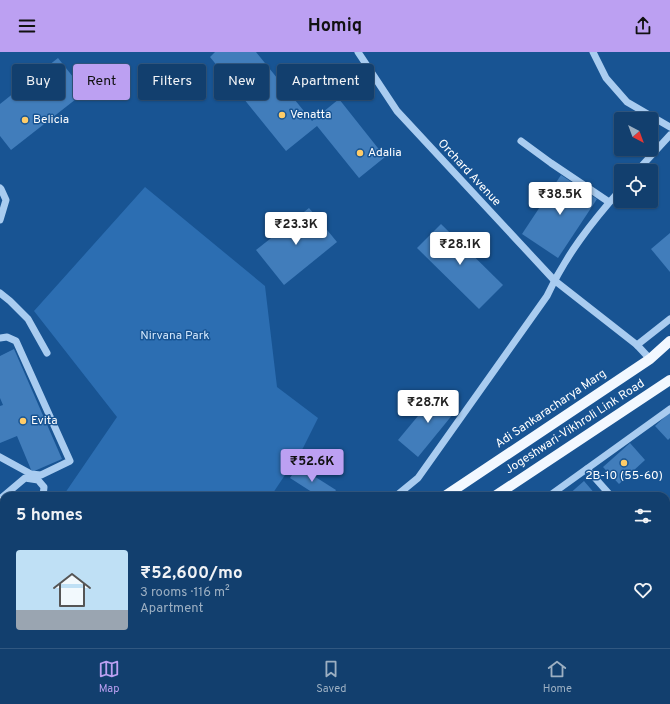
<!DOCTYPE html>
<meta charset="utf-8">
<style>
body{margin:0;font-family:Overpass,sans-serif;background:#1f4a76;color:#f1f3f6;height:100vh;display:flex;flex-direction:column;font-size:15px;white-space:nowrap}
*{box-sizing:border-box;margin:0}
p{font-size:13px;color:#9cafc2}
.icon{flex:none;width:22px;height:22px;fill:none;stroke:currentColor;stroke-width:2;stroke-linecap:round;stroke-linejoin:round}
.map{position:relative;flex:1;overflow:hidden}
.side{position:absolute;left:0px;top:440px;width:670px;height:156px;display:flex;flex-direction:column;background:#123f6e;border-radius:12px 12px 0 0;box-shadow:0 1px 3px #0004,0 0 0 1px #315881}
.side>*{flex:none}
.banner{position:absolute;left:12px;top:12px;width:400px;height:36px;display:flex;gap:8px}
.needle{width:26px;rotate:139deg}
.fabs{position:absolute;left:614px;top:60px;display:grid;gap:8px}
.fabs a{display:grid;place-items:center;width:44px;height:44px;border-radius:4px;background:#123f6e;box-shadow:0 1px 3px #0004,0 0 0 1px #315881;font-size:20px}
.price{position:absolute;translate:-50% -34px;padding:0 9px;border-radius:4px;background:#fff;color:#222;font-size:13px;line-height:26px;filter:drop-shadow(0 1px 2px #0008)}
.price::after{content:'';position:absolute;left:50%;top:24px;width:12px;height:9px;margin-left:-6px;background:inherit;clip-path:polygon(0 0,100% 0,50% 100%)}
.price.current{background:#bca0f2;color:#111}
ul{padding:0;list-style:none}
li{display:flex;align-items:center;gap:12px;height:100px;padding:0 16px}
li span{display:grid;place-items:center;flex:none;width:112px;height:80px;border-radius:4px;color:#555}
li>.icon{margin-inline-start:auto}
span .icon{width:48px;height:48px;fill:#fffc;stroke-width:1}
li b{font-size:17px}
h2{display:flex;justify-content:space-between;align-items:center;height:48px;padding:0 16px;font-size:17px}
.chip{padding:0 14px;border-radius:4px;background:#123f6e;box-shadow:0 1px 3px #0004,0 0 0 1px #315881;font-size:14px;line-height:36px}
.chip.current{background:#bca0f2;color:#111}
header{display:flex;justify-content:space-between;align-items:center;height:52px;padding:0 16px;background:#bca0f2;color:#111;font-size:18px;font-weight:700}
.tab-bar{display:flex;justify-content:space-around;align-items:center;height:56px;border-top:1px solid #315881;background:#123f6e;font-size:11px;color:#9cafc2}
.tab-bar a{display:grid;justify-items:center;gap:2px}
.tab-bar .current{color:#bca0f2}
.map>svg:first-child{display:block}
</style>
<header><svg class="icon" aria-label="menu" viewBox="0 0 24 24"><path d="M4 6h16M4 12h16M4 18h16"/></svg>Homiq<svg class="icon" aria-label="share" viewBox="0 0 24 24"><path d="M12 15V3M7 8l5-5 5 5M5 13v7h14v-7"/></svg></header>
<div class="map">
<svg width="670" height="596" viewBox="0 0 670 596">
<rect width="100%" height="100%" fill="#185493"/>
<!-- green -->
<polygon fill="#2c6eb2" points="145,135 265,234 277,335 318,366 303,396 271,444 63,444 117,365 34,259"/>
<!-- building -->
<g fill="#417dbb">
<polygon points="215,0 256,0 312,69 339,47 385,105 359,126 317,74 286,99 210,5"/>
<polygon points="58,6 85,40 11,98 0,84 0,52"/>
<polygon points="561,123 597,147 558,206 522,182"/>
<polygon points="309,156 337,190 284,233 256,198"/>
<polygon points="441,172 503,233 479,257 417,196"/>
<polygon points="670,181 670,220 651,197"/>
<polygon points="14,297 62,407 32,420 17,384 0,391 0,354 3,353 0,346 0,304"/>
<polygon points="438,340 458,356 418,405 398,388"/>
<polygon points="670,360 670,386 668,388 655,374"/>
<polygon points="630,391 645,408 619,432 603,415"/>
<polygon points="298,414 336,438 332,444 318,444 290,426"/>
<polygon points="584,429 596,443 595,444 567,444"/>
<polygon points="666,472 670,476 670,486 666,490"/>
<polygon points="4,510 4,563 0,560 0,516"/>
<polygon points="4,592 116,592 122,596 10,596"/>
<polygon points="510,592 533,592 529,596 510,596 512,594"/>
</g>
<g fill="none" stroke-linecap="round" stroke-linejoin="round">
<!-- minor -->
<g stroke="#a9ccf0" stroke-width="7">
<polyline points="358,0 397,59 554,228 637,293 650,307"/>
<polyline points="593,0 606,26 627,50 670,75"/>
<polyline points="521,89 551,111 609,150"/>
<polyline points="637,119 670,83"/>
<polyline points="0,136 1,137 6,148 0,168"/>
<polyline points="0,241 10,249 28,267 47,301"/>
<polyline points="0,286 7,285 16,289 70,409 41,423 31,422 0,405"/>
<polyline points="637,293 670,267"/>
<polyline points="587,417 611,444"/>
<path d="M396,444L418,426L547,244C566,203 591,171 621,137"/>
<polyline points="549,444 670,357"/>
<polyline points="0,447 25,426 38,428 44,435 43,444"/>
<polyline points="666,528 670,524"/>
<polyline points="551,592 555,596"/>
<polyline points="269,596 271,592"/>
<polyline points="605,596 608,592"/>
</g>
<!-- major -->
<g stroke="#f2f8ff" stroke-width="10">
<polyline points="445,444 650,307 670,289"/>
<polyline points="495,444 670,328"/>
<polyline points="0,450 4,453"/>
<polyline points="181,592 186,596"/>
<polyline points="293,596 296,592"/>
<polyline points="327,596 329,592"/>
</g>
</g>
<!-- markers -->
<g fill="#ffcc68" stroke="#185493" stroke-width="1.5">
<circle cx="282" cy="63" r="4"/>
<circle cx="25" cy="68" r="4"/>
<circle cx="360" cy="101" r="4"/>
<circle cx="23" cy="369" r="4"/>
<circle cx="624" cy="411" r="4"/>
</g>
<g text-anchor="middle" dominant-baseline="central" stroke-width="3" stroke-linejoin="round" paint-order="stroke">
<!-- poi labels -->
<g font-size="12" fill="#fff" stroke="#185493" text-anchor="start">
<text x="290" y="63">Venatta</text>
<text x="33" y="68">Belicia</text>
<text x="368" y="101">Adalia</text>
<text x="31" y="369">Evita</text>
<text x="624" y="424" text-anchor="middle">2B-10 (55-60)</text>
</g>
<!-- street labels -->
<g font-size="12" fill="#fff" stroke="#185493">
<text transform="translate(469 121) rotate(47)">Orchard Avenue</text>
<text transform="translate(551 357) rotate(-34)">Adi Sankaracharya Marg</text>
<text transform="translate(575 375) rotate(-33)">Jogeshwari-Vikhroli Link Road</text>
</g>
<!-- park labels -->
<g font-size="12" fill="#d0e5fb" stroke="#185493">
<text x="175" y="284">Nirvana Park</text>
</g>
</g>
</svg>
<div class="fabs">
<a><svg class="needle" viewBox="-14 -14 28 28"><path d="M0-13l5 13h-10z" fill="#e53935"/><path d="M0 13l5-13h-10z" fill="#9cafc2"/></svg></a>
<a><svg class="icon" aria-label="locate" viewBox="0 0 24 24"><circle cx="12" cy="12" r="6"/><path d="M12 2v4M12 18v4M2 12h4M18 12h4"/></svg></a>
</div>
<b class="price" style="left:560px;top:164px">₹38.5K</b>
<b class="price" style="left:296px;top:194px">₹23.3K</b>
<b class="price" style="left:460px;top:214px">₹28.1K</b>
<b class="price" style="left:428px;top:372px">₹28.7K</b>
<b class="price current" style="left:312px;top:431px">₹52.6K</b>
<div class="banner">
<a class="chip">Buy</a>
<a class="chip current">Rent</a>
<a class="chip">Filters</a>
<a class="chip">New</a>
<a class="chip">Apartment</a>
</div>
<section class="side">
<h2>5 homes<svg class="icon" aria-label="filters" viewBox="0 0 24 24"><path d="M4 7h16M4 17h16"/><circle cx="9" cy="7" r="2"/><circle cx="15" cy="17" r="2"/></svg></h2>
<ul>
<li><span style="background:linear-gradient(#bfe0f5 75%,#9aa5b1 0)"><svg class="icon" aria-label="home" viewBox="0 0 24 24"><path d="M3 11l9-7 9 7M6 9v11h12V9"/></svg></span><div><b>₹52,600/mo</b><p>3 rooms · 116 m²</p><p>Apartment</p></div><svg class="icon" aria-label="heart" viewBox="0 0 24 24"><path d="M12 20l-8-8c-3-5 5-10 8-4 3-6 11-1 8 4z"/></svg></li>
</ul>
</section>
</div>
<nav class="tab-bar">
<a class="current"><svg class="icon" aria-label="map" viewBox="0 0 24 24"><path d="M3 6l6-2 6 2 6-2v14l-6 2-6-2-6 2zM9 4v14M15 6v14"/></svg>Map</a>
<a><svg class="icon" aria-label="saved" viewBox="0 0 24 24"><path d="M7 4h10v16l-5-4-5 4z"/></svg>Saved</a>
<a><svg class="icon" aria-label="home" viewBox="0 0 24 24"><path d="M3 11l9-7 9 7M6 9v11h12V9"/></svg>Home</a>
</nav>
